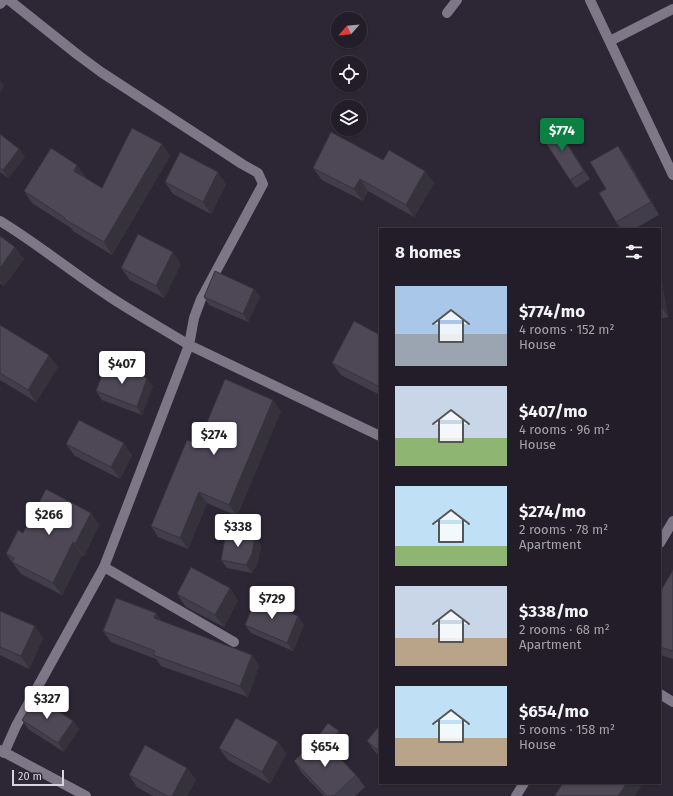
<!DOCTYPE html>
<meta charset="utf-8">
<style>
body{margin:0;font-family:"Fira Sans",sans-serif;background:#2e2a34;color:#f1f3f6;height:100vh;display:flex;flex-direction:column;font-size:15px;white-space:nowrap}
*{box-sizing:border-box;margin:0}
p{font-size:13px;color:#a2a2a8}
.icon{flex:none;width:22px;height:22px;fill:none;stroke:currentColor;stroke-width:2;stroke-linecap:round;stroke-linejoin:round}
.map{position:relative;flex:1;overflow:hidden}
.panel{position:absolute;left:379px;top:228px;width:282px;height:556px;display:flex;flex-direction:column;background:#221d28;border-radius:0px;box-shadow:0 1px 3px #0004,0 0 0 1px #3f3b45}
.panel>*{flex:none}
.needle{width:26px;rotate:243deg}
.controls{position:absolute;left:331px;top:12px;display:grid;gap:8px}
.controls a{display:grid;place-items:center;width:36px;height:36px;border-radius:50%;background:#221d28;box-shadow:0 1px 3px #0004,0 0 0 1px #3f3b45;font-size:20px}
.scale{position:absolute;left:12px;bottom:10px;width:52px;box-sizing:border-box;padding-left:4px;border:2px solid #d8d4de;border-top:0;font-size:11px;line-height:14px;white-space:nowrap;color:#d8d4de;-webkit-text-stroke:3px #2d2735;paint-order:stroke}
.price{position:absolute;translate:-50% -34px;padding:0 9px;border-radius:4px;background:#fff;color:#222;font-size:13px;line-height:26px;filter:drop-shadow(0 1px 2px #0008)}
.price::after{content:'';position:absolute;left:50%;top:24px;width:12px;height:9px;margin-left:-6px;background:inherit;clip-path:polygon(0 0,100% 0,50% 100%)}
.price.current{background:#0b8043;color:#fff}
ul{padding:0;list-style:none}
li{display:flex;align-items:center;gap:12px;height:100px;padding:0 16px}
li span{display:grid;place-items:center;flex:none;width:112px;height:80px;border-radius:0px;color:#555}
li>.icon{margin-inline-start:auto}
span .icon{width:48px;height:48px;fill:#fffc;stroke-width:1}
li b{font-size:17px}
h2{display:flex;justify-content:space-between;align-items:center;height:48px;padding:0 16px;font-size:17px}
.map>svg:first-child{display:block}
</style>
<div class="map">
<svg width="673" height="796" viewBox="0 0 673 796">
<rect width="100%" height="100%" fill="#2d2735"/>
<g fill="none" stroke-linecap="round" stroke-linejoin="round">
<!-- lane -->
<g stroke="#7e7788" stroke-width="10">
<polyline points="104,567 234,642"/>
<polyline points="4,753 16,726 104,567 189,345"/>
</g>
<!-- street -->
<g stroke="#7e7788" stroke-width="10">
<polyline points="9,0 78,55 101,72 242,164 258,173 263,184 201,299 194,318 189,345 380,436"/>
<polyline points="0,4 4,0"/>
<polyline points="447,13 457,0"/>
<polyline points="610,41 673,9"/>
<path d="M0,221C38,244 73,273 110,297C136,314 163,329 189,345"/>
<polyline points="660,694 673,702"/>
<polyline points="0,750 86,796"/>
</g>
<!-- secondary -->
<g stroke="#7e7788" stroke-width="10">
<polyline points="590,0 673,175"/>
<polyline points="660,543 673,521"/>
<polyline points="516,796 524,783"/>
</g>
</g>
<!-- wall -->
<g fill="#423d4a">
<polygon points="561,133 590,179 576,188 570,180"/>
<polygon points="0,134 19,149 25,157 8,178 0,172"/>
<polygon points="162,144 170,156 112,255 73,231 71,228 32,203 24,191 86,177 85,178 102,188"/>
<polygon points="627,158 659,215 634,229 621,229 616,222 606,189"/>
<polygon points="383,160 425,171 434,183 414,217 368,191 363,201 322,180 313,168"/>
<polygon points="165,182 226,184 211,214 173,194"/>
<polygon points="0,236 24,259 4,286 0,283"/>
<polygon points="181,264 164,298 130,280 121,268"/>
<polygon points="660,272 668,317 660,319"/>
<polygon points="254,289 260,297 248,322 209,305 204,297"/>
<polygon points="0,325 58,367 36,402 0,380"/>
<polygon points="380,335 380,395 341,375 332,363"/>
<polygon points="153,386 142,415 102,400 96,391"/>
<polygon points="281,411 237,516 207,503 188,549 158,537 151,526 198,444"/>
<polygon points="66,444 132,455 120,479 75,456"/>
<polygon points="91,513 99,525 84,556 82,555 62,595 21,574 6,554 23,533"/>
<polygon points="255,537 261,546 258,562 252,573 227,568 221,560"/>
<polygon points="673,570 673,659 660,655 660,592"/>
<polygon points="177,594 238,600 224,627 186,607"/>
<polygon points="0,611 43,638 29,669 0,655"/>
<polygon points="156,613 161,621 252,655 259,666 248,697 161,666 156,659 111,642 103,631"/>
<polygon points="298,616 304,625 293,651 251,633 245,625"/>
<polygon points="22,720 73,721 79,729 64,752 28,729"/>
<polygon points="380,725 380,757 376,753 367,741"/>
<polygon points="339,731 342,736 333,747 322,739 319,735"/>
<polygon points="278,742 286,754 270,784 228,760 219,748"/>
<polygon points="294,761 356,775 365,787 355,796 324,796 302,773"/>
<polygon points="187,768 196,780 187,796 153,796 137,787 129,775"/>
</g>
<!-- shaded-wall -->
<g fill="#36323c">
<polygon points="0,79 4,86 0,93"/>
<polygon points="555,125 561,133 590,179 584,171"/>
<polygon points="162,144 170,156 112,255 104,242"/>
<polygon points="618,146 627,158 659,215 651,202"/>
<polygon points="19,149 25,157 8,178 3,170"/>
<polygon points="77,165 86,177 82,183 74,171"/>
<polygon points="425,171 434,183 414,217 406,205"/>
<polygon points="218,172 226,184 211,214 203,202"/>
<polygon points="360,179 368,191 363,201 354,189"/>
<polygon points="15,247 24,259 4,286 0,281 0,268"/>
<polygon points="173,252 181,264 164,298 156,286"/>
<polygon points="660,272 668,317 660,305"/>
<polygon points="254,289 260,297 248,322 243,314"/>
<polygon points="49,355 58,367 36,402 28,390"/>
<polygon points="147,378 153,386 142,415 137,407"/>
<polygon points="273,400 281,411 237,516 229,505"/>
<polygon points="124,443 132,455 120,479 111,467"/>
<polygon points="199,492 207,503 188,549 180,538"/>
<polygon points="91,513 99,525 84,556 75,544"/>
<polygon points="255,537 261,546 258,562 252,573 246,565"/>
<polygon points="73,542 82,555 62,595 53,583"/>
<polygon points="230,588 238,600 224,627 215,615"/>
<polygon points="156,613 164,624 154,618"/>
<polygon points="298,616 304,625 293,651 287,643"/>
<polygon points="35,626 43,638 29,669 21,656"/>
<polygon points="252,655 259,666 248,697 240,686"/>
<polygon points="73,721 79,729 64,752 58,743"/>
<polygon points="339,731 342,736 333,747 330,743"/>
<polygon points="278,742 286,754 270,784 262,772"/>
<polygon points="187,768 196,780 187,796 172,796"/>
<polygon points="627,783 643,783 635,796 618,796"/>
</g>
<!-- building -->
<g fill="#4d4756" stroke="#36323c">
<polygon points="555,125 584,171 570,180 540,134"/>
<polygon points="132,128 162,144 104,242 64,219 65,218 24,191 51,148 77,165 74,171 102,188"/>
<polygon points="331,132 383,160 389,150 425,171 406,205 360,179 354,189 313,168"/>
<polygon points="0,134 19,149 3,170 0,168"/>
<polygon points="618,146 651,202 616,222 599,193 606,189 590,162"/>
<polygon points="180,152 218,172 203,202 165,182"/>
<polygon points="138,234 173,252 156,286 121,268"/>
<polygon points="0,236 15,247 0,268"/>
<polygon points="215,271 254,289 243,314 204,297"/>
<polygon points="354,321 380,335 380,387 332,363"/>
<polygon points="0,325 49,355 28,390 0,373"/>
<polygon points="107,362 147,378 137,407 96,391"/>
<polygon points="225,379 273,400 229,505 199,492 180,538 151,526 187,440 198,444"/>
<polygon points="79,420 124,443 111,467 66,444"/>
<polygon points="46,489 91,513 75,544 73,542 53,583 12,562 14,558 6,554 18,530 23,533"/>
<polygon points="226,532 255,537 252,554 246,565 221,560"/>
<polygon points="191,567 230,588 215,615 177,594"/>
<polygon points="673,570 673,651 660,647 660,592"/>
<polygon points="116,598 156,613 154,618 252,655 240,686 153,655 155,651 103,631"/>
<polygon points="256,598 298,616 287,643 245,625"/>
<polygon points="0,611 35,626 21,656 0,647"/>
<polygon points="37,697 73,721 58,743 22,720"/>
<polygon points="236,718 278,742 262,772 219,748"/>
<polygon points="328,723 339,731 330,743 319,735"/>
<polygon points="380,725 380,752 367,741"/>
<polygon points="320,737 356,775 334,796 327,796 294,761"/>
<polygon points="145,745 187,768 172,796 167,796 129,775"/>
<polygon points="563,783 627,783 618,796 556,796 555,795"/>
</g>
</svg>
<div class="controls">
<a><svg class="needle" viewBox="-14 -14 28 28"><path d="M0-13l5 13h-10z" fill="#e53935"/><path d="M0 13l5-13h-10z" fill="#a2a2a8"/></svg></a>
<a><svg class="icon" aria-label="locate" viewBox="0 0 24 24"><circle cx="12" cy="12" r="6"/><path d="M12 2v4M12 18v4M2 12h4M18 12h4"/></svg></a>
<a><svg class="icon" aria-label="layers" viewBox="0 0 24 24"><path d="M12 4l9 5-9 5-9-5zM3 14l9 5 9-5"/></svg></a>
</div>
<div class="scale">20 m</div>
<b class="price current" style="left:562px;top:152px">$774</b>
<b class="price" style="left:122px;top:385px">$407</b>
<b class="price" style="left:214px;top:456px">$274</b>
<b class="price" style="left:49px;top:536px">$266</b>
<b class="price" style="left:238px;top:548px">$338</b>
<b class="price" style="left:272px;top:620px">$729</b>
<b class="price" style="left:47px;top:720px">$327</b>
<b class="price" style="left:325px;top:768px">$654</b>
<section class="panel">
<h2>8 homes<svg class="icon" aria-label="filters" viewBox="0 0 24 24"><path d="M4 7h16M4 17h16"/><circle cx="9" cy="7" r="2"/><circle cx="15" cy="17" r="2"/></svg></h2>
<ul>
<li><span style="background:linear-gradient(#a9c7e8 60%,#9aa5b1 0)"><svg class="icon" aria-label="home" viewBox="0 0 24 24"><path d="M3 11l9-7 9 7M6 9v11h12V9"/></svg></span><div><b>$774/mo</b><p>4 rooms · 152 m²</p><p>House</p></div></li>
<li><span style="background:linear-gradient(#c9d6e8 65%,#8fb573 0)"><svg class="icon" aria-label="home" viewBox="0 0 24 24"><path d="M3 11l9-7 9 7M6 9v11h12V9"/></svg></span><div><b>$407/mo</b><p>4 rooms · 96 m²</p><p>House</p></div></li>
<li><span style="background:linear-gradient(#bfe0f5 75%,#8fb573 0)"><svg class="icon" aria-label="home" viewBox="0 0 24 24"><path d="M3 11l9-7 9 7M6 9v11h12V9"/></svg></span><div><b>$274/mo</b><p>2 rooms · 78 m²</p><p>Apartment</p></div></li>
<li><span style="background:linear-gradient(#c9d6e8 65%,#b9a48a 0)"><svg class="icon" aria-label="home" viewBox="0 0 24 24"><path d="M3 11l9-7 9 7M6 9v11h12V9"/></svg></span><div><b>$338/mo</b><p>2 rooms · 68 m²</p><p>Apartment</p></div></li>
<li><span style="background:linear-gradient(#bfe0f5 65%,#b9a48a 0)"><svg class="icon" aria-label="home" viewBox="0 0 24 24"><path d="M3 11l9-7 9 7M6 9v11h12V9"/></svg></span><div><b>$654/mo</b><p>5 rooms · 158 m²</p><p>House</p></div></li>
</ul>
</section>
</div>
